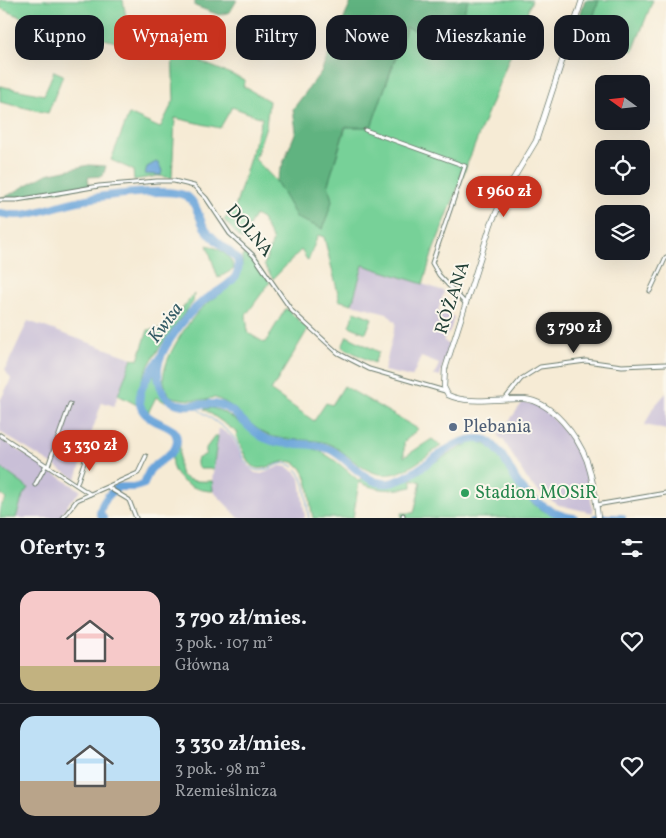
<!DOCTYPE html>
<html lang="pl">
<meta charset="utf-8">
<style>
body{margin:0;font-family:Vollkorn,serif;background:#242831;color:#f1f3f6;height:100vh;display:flex;flex-direction:column;font-size:19px;white-space:nowrap}
*{box-sizing:border-box;margin:0}
p{font-size:16px;color:#9ea1a6}
.icon{flex:none;width:28px;height:28px;fill:none;stroke:currentColor;stroke-width:2;stroke-linecap:round;stroke-linejoin:round}
.map{position:relative;height:518px;overflow:hidden}
.details{display:flex;flex-direction:column;background:#171b24;flex:1}
.details>*{flex:none}
.top-card{position:absolute;left:15px;top:15px;width:636px;height:45px;display:flex;gap:10px}
.needle{width:32px;rotate:285deg}
.tools{position:absolute;left:595px;top:75px;display:grid;gap:10px}
.tools a{display:grid;place-items:center;width:55px;height:55px;border-radius:10px;background:#171b24;box-shadow:0 5px 20px #0002;font-size:25px}
.price{position:absolute;translate:-50% -42px;padding:0 11px;border-radius:18px;background:#c8321e;color:#fff;font-size:16px;line-height:32px;filter:drop-shadow(0 1px 2px #0008)}
.price::after{content:'';position:absolute;left:50%;top:30px;width:15px;height:11px;margin-left:-8px;background:inherit;clip-path:polygon(0 0,100% 0,50% 100%)}
.price.selected{background:#222;color:#fff}
ul{padding:0;list-style:none}
li{display:flex;align-items:center;gap:15px;height:125px;padding:0 20px}
li+li{border-top:1px solid #363941}
li span{display:grid;place-items:center;flex:none;width:140px;height:100px;border-radius:15px;color:#555}
li>.icon{margin-inline-start:auto}
span .icon{width:60px;height:60px;fill:#fffc;stroke-width:1}
li b{font-size:21px}
h2{display:flex;justify-content:space-between;align-items:center;height:60px;padding:0 20px;font-size:21px}
.tag{padding:0 18px;border-radius:15px;background:#171b24;box-shadow:0 5px 20px #0002;font-size:18px;line-height:45px}
.tag.selected{background:#c8321e;color:#fff}
.map>svg:first-child{display:block}
</style>
<div class="map">
<svg width="666" height="518" viewBox="0 0 666 518">
<rect width="100%" height="100%" fill="#fbf7ec"/>
<filter id="ink" filterUnits="userSpaceOnUse"><feTurbulence type="fractalNoise" baseFrequency=".02" numOctaves="2"/><feDisplacementMap in="SourceGraphic" scale="10" xChannelSelector="R" yChannelSelector="G"/><feConvolveMatrix kernelMatrix="1 2 1 2 8 2 1 2 1" color-interpolation-filters="sRGB"/></filter>
<filter id="wash" filterUnits="userSpaceOnUse"><feTurbulence type="fractalNoise" baseFrequency=".0096" numOctaves="4" result="noise"/><feDisplacementMap in="SourceGraphic" scale="20" xChannelSelector="R" yChannelSelector="G"/><feGaussianBlur stdDeviation="1.12" result="paint"/><feColorMatrix in="noise" values="0 0 0 0 0 0 0 0 0 0 0 0 0 0 0 0 0 1.4 0 .05"/><feComposite in="paint" operator="in"/></filter>
<g filter="url(#wash)">
<rect width="100%" height="100%" fill="#f6ebd5"/>
<!-- industrial -->
<g fill="#c9bfd7">
<polygon points="363,265 444,291 438,311 454,317 450,331 443,340 449,345 440,376 434,376 439,364 421,357 412,377 384,371 396,323 387,313 352,304"/>
<polygon points="28,321 132,358 114,406 102,402 76,479 0,432 0,401 11,379 5,370"/>
<polygon points="666,393 666,430 645,425 652,409"/>
<polygon points="523,402 535,404 547,412 574,441 586,467 593,513 559,505 541,494 528,481 504,441 498,436"/>
<polygon points="219,428 232,437 245,463 255,473 262,474 280,466 287,467 296,473 300,478 305,518 239,518 213,491 212,481"/>
<polygon points="0,438 81,491 70,501 60,518 16,518 23,495 0,467"/>
</g>
<!-- green -->
<g fill="#77d198" stroke="#4b8766">
<polygon points="0,0 123,0 131,46 70,30 67,36 0,8"/>
<polygon points="468,0 532,0 433,251 423,284 363,265 352,304 338,300 339,297 324,237 318,235 308,261 301,250 273,279 264,265 273,241 262,219 255,215 242,240 224,220 235,208 262,118 232,107 220,128 175,118 172,178 158,176 134,180 133,170 111,160 129,114 160,128 174,100 172,50 245,80 243,86 269,101 266,126 255,159 276,181 297,218 323,229 332,201 328,184 346,127 371,127 407,27 452,44"/>
<polygon points="599,0 653,0 633,51 588,32"/>
<polygon points="54,71 63,75 48,113 0,102 0,86 44,95"/>
<path d="M207,245C219,248 232,256 234,269L218,278Z"/>
<path d="M247,252L270,282L246,315L248,333L265,343L286,308L308,329L271,391L314,421L326,403L332,405L344,386L418,429L404,442V457L432,439L441,446C410,467 390,489 355,462C345,454 335,445 323,442C304,438 283,442 266,434C247,425 238,406 218,399C211,396 210,400 204,400C193,400 180,400 170,396C168,392 165,387 164,382C160,363 186,325 199,311C215,294 245,285 242,257Z"/>
<path d="M194,294L193,302C174,327 135,374 137,405L118,395L132,358L138,360L148,330L164,328L170,324Z"/>
<polygon points="355,311 372,318 366,333 349,326"/>
<polygon points="347,336 379,352 374,363 342,347"/>
<path d="M151,374L155,376L158,390L165,398V402L156,397L148,413L163,421C136,415 137,393 151,374Z"/>
<path d="M212,408C233,413 247,432 267,442C279,449 295,445 308,447C328,452 344,468 359,481L361,478L382,485H393L473,441C503,443 511,483 530,501C538,509 550,514 561,518H402L401,513H414L421,482L412,479V487C393,491 377,491 359,482L353,518H313C309,503 311,482 302,469C287,449 265,476 253,466C245,460 240,444 236,435L238,433L204,409Z"/>
<path d="M177,430C188,459 160,484 212,481L213,491C195,491 169,480 172,457C174,447 179,441 177,430Z"/>
<polygon points="215,436 218,436 213,469 200,469 197,465 197,459 206,454 206,448"/>
<polygon points="0,467 28,488 23,495 16,518 0,518 0,507 6,499 0,494"/>
</g>
<!-- forest -->
<g fill="#61b380" stroke="#40785a">
<polygon points="195,0 237,0 230,12 219,15 195,6"/>
<polygon points="352,0 468,0 453,44 406,27 371,127 345,127 328,184 332,201 323,229 297,218 276,181 296,131 293,109 321,72"/>
<polygon points="585,0 599,0 588,32 576,27"/>
<polygon points="89,165 106,166 103,176 88,177 89,186 19,197 0,198 7,196 47,174"/>
</g>
<!-- water -->
<polygon fill="#69a4da" stroke="#447087" points="156,162 159,164 162,171 161,175 145,174 147,167"/>
<g fill="none" stroke-linecap="round" stroke-linejoin="round">
<!-- stream -->
<path stroke="#69a4da" stroke-width="1" d="M191,405C200,410 230,431 234,438C239,446 241,458 248,465C265,482 278,454 294,467C309,480 305,501 309,518"/>
<!-- river -->
<g stroke="#69a4da" stroke-width="8">
<path d="M0,213C28,220 52,206 78,201C99,196 172,186 188,197C197,204 199,218 204,227C212,240 227,248 237,259C239,265 239,272 235,277C227,288 212,294 202,302C187,314 160,349 158,367C157,379 161,395 171,401C185,410 204,401 219,405C237,409 247,430 264,438C285,448 311,440 331,450C349,459 366,486 389,483C421,478 452,431 487,440C502,451 507,465 516,480C527,498 553,516 574,518"/>
<path d="M103,518L100,513C102,501 109,494 118,487H135L144,484C146,479 148,470 153,467C164,457 185,449 174,431C166,425 157,423 149,417C128,402 147,377 158,361"/>
<polyline points="596,518 622,518"/>
</g>
</g>
</g>
<g filter="url(#ink)">
<g fill="none" stroke-linecap="round" stroke-linejoin="round">
<!-- street casing -->
<g stroke="#6a7a6c" stroke-width="5">
<g id="street">
<polyline points="365,130 465,166 432,263 439,275 466,304"/>
<polyline points="0,200 17,200 99,186 157,181 174,181 194,186 206,198 230,234 254,256 292,311 338,353 369,369 445,391"/>
<polyline points="650,291 666,257"/>
<polyline points="505,399 521,379 540,367 586,361 622,366 666,364"/>
<polyline points="0,435 90,494"/>
<polyline points="48,466 70,404"/>
<polyline points="77,483 87,454"/>
<polyline points="35,485 46,465"/>
<polyline points="109,488 129,500 136,518"/>
<polyline points="596,505 666,493"/>
<polyline points="403,515 403,518"/>
<polyline points="63,518 77,500 138,473 146,456"/>
</g>
</g>
<!-- secondary casing -->
<g stroke="#6a7a6c" stroke-width="6">
<path id="secondary" d="M582,0L536,141L506,191L491,224L445,369L444,387L448,395C469,405 500,398 524,399C552,401 578,437 587,461C593,479 596,500 598,518"/>
</g>
<!-- street -->
<use href="#street" stroke="#fff" stroke-width="3"/>
<!-- secondary -->
<use href="#secondary" stroke="#fff" stroke-width="4.5"/>
</g>
</g>
<!-- markers -->
<circle fill="#5c6f8a" stroke="#fbf7ec" stroke-width="2" cx="453" cy="427" r="5"/>
<circle fill="#2e9e5b" stroke="#fbf7ec" stroke-width="2" cx="465" cy="493" r="5"/>
<g text-anchor="middle" dominant-baseline="central" stroke-width="4" stroke-linejoin="round" paint-order="stroke">
<!-- street labels -->
<g font-size="18" fill="#1f3d34" stroke="#fbf7ec">
<text transform="translate(249 231) rotate(50)">DOLNA</text>
<text transform="translate(453 298) rotate(-72)">RÓŻANA</text>
</g>
<!-- service labels -->
<g font-size="18" fill="#4e5e75" stroke="#fbf7ec" text-anchor="start">
<text x="463" y="427">Plebania</text>
</g>
<!-- leisure labels -->
<g font-size="18" fill="#27864d" stroke="#fbf7ec" text-anchor="start">
<text x="475" y="493">Stadion MOSiR</text>
</g>
<!-- water labels -->
<g font-size="19" font-style="italic" fill="#355c66" stroke="#fbf7ec">
<text transform="translate(166 323) rotate(-53)">Kwisa</text>
</g>
</g>
</svg>
<div class="tools">
<a><svg class="needle" viewBox="-14 -14 28 28"><path d="M0-13l5 13h-10z" fill="#e53935"/><path d="M0 13l5-13h-10z" fill="#9ea1a6"/></svg></a>
<a><svg class="icon" aria-label="locate" viewBox="0 0 24 24"><circle cx="12" cy="12" r="6"/><path d="M12 2v4M12 18v4M2 12h4M18 12h4"/></svg></a>
<a><svg class="icon" aria-label="layers" viewBox="0 0 24 24"><path d="M12 4l9 5-9 5-9-5zM3 14l9 5 9-5"/></svg></a>
</div>
<b class="price" style="left:504px;top:218px">1 960 zł</b>
<b class="price selected" style="left:574px;top:354px">3 790 zł</b>
<b class="price" style="left:90px;top:472px">3 330 zł</b>
<div class="top-card">
<a class="tag">Kupno</a>
<a class="tag selected">Wynajem</a>
<a class="tag">Filtry</a>
<a class="tag">Nowe</a>
<a class="tag">Mieszkanie</a>
<a class="tag">Dom</a>
</div>
</div>
<section class="details">
<h2>Oferty: 3<svg class="icon" aria-label="filters" viewBox="0 0 24 24"><path d="M4 7h16M4 17h16"/><circle cx="9" cy="7" r="2"/><circle cx="15" cy="17" r="2"/></svg></h2>
<ul>
<li><span style="background:linear-gradient(#f6c9c9 75%,#c2b280 0)"><svg class="icon" aria-label="home" viewBox="0 0 24 24"><path d="M3 11l9-7 9 7M6 9v11h12V9"/></svg></span><div><b>3 790 zł/mies.</b><p>3 pok. · 107 m²</p><p>Główna</p></div><svg class="icon" aria-label="heart" viewBox="0 0 24 24"><path d="M12 20l-8-8c-3-5 5-10 8-4 3-6 11-1 8 4z"/></svg></li>
<li><span style="background:linear-gradient(#bfe0f5 65%,#b9a48a 0)"><svg class="icon" aria-label="home" viewBox="0 0 24 24"><path d="M3 11l9-7 9 7M6 9v11h12V9"/></svg></span><div><b>3 330 zł/mies.</b><p>3 pok. · 98 m²</p><p>Rzemieślnicza</p></div><svg class="icon" aria-label="heart" viewBox="0 0 24 24"><path d="M12 20l-8-8c-3-5 5-10 8-4 3-6 11-1 8 4z"/></svg></li>
</ul>
</section>
